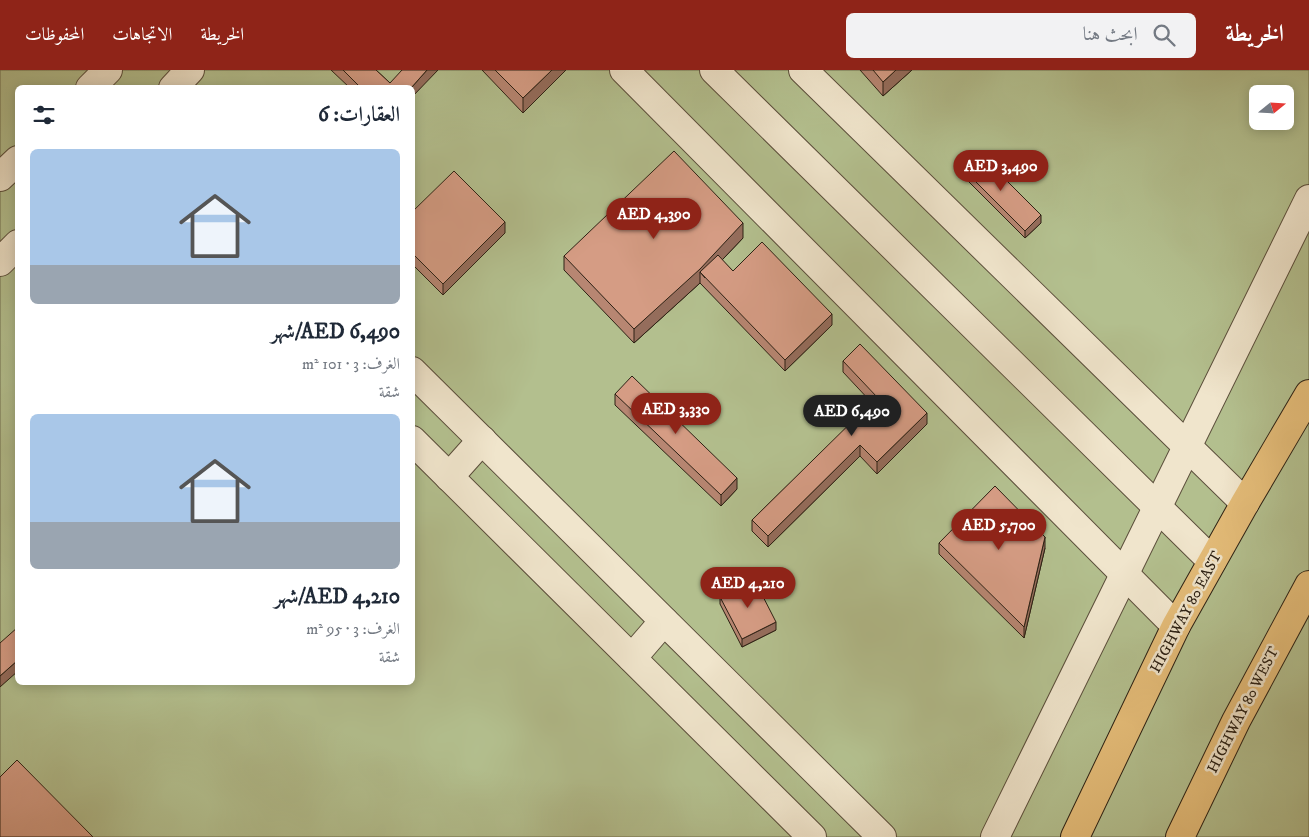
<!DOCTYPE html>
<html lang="ar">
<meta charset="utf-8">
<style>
body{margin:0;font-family:"IM FELL DW Pica",Amiri,serif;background:#f2f2f3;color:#1f2937;direction:rtl;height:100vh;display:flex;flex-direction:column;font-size:19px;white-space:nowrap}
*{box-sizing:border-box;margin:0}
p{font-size:16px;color:#747a83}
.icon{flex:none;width:28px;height:28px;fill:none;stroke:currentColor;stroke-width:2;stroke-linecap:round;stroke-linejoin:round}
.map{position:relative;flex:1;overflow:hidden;direction:ltr}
.side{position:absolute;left:15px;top:15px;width:400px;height:600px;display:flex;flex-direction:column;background:#fff;border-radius:8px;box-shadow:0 2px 12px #0003;direction:rtl}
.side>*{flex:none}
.needle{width:32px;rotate:72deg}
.buttons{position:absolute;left:1249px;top:15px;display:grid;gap:10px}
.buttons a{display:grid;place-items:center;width:45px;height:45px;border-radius:8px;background:#fff;box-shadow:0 2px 12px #0003;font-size:25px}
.price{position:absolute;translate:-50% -42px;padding:0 11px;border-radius:18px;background:#8f2418;color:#fff;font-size:16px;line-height:32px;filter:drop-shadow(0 1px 2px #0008)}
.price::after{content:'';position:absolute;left:50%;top:30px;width:15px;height:11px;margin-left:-8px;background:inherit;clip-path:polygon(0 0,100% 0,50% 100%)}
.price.current{background:#222;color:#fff}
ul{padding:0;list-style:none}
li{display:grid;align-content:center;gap:10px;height:265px;padding:0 15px}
li span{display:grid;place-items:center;height:155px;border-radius:8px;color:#555}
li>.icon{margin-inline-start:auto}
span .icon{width:90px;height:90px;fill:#fffc;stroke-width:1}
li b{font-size:21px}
h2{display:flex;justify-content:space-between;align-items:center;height:60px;padding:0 15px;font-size:21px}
header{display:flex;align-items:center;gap:30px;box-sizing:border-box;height:70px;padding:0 25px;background:#8f2418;color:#fff}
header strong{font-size:24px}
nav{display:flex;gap:28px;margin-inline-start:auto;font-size:18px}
.search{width:350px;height:45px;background:#f2f2f3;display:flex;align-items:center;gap:12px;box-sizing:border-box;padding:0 18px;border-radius:8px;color:#747a83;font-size:19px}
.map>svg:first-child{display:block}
</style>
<header>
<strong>الخريطة</strong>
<div class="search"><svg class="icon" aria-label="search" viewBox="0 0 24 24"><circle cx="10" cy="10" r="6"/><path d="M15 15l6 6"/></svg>ابحث هنا</div>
<nav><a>الخريطة</a><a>الاتجاهات</a><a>المحفوظات</a></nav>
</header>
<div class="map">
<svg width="1309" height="767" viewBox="0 0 1309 767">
<rect width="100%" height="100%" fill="#e8d7b0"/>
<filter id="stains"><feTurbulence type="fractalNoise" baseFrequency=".004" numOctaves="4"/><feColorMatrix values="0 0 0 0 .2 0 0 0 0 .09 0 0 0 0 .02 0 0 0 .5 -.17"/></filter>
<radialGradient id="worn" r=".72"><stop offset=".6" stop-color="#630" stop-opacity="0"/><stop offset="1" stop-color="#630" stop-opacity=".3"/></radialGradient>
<!-- green -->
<path fill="#b3bf8e" stroke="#707051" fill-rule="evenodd" d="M0,0H1309V767H0ZM18,18H412V612H18ZM1258,24H1285V51H1258Z"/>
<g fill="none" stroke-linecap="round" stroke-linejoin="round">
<!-- minor casing -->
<g stroke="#5b4e3b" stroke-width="30">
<g id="minor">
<polyline points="624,0 1176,556"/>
<polyline points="714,0 1212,491"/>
<polyline points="803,0 1245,433"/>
<polyline points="90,18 108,0"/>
<polyline points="173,18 190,0"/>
<polyline points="0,107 18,90"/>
<polyline points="0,192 18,174"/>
<polyline points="412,301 882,767"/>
<polyline points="412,370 812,767"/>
<polyline points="449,407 482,370"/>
<polyline points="632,588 664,551"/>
<polyline points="995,767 1309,129"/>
</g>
</g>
<!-- trunk casing -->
<g stroke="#2c2114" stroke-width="30">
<g id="trunk">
<polyline points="1075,767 1176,556 1245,433 1309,324"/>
<polyline points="1180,767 1236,651 1309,515"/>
</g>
</g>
<!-- minor -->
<use href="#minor" stroke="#f0e5cc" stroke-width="28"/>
<!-- trunk -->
<use href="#trunk" stroke="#e4bc78" stroke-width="28"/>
</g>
<!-- wall -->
<g fill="#b78672" stroke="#2c2114">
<polygon points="331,0 376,0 390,13 412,18 350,18"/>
<polygon points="482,0 566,0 523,43"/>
<polygon points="860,0 912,0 883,26"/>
<polygon points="962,98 1041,153 1025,168 962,105"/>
<polygon points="412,142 505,163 443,225 412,194"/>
<polygon points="743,168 722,190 733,201 832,255 785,301 700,213 634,273 564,200 564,186"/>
<polygon points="843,291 927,354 877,404 860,386 768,477 752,461 752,450 872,333 843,302"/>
<polygon points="615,324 737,419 721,436 615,335"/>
<polygon points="939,473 1045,478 1024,568 939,484"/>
<polygon points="720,527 776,560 742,577 720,534"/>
</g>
<!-- shaded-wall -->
<g fill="#956d5c" stroke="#2c2114">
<polygon points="427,0 438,0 412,27 412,18 411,18"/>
<polygon points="552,0 566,0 523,43 523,28"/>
<polygon points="896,0 912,0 883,26 883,12"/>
<polygon points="1041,145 1041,153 1025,168 1025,161"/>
<polygon points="505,152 505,163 443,225 443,214"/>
<polygon points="743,153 743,168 705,208 700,202 700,213 634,273 634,259"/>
<polygon points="832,244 832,255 785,301 785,290"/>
<polygon points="927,343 927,354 877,404 877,392"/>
<polygon points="860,375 860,386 768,477 768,466"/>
<polygon points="737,408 737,419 721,436 721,425"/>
<polygon points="1045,467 1045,478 1024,568 1024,557"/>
<polygon points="776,552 776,560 742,577 742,569"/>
<polygon points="18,590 18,601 0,617 0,606"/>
</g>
<!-- building -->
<g fill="#d59c84" stroke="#2c2114">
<polygon points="343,0 376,0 390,13 402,0 427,0 411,18 361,18"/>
<polygon points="495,0 552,0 523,28"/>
<polygon points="873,0 896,0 883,12"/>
<polygon points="674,81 743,153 700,199 634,259 564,186"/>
<polygon points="978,82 1041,145 1025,161 962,98"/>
<polygon points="454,101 505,152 443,214 412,183 412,142"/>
<polygon points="762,172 832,244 785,290 700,202 718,185 733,201"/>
<polygon points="860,274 927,343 877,392 860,375 768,466 752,450 877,327 843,291"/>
<polygon points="632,306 737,408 721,425 615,324"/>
<polygon points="995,416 1045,467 1024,557 939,473"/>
<polygon points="754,509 776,552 742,569 720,527"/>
<polygon points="18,557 18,590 0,606 0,573"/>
<polygon points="17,690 93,767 0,767 0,707"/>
</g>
<g text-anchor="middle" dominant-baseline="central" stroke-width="5" stroke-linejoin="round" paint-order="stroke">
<!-- street labels -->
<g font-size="15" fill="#2c2114" stroke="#f0e5cc">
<text transform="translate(1186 542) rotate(-62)">HIGHWAY 80 EAST</text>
<text transform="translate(1243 640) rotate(-63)">HIGHWAY 80 WEST</text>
</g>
</g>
<rect width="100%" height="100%" filter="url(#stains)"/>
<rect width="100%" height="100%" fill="url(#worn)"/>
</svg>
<div class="buttons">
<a><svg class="needle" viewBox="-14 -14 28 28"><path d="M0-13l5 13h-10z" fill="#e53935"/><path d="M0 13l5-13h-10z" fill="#747a83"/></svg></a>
</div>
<b class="price" style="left:1001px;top:122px">AED 3,490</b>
<b class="price" style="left:654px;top:170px">AED 4,390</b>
<b class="price" style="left:676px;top:365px">AED 3,330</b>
<b class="price current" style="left:852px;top:367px">AED 6,490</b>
<b class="price" style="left:999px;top:481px">AED 5,700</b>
<b class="price" style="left:748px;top:539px">AED 4,210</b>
<section class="side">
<h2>العقارات: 6<svg class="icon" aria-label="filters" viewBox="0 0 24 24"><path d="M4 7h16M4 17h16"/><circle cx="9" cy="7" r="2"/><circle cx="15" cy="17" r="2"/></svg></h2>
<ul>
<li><span style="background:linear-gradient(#a9c7e8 75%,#9aa5b1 0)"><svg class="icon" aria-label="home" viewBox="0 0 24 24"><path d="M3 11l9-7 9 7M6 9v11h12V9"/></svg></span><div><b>AED 6,490/شهر</b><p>الغرف: 3 · 101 m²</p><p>شقة</p></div></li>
<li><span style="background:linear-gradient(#a9c7e8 70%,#9aa5b1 0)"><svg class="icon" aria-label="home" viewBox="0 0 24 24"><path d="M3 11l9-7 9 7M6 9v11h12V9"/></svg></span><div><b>AED 4,210/شهر</b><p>الغرف: 3 · 95 m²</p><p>شقة</p></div></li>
</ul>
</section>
</div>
